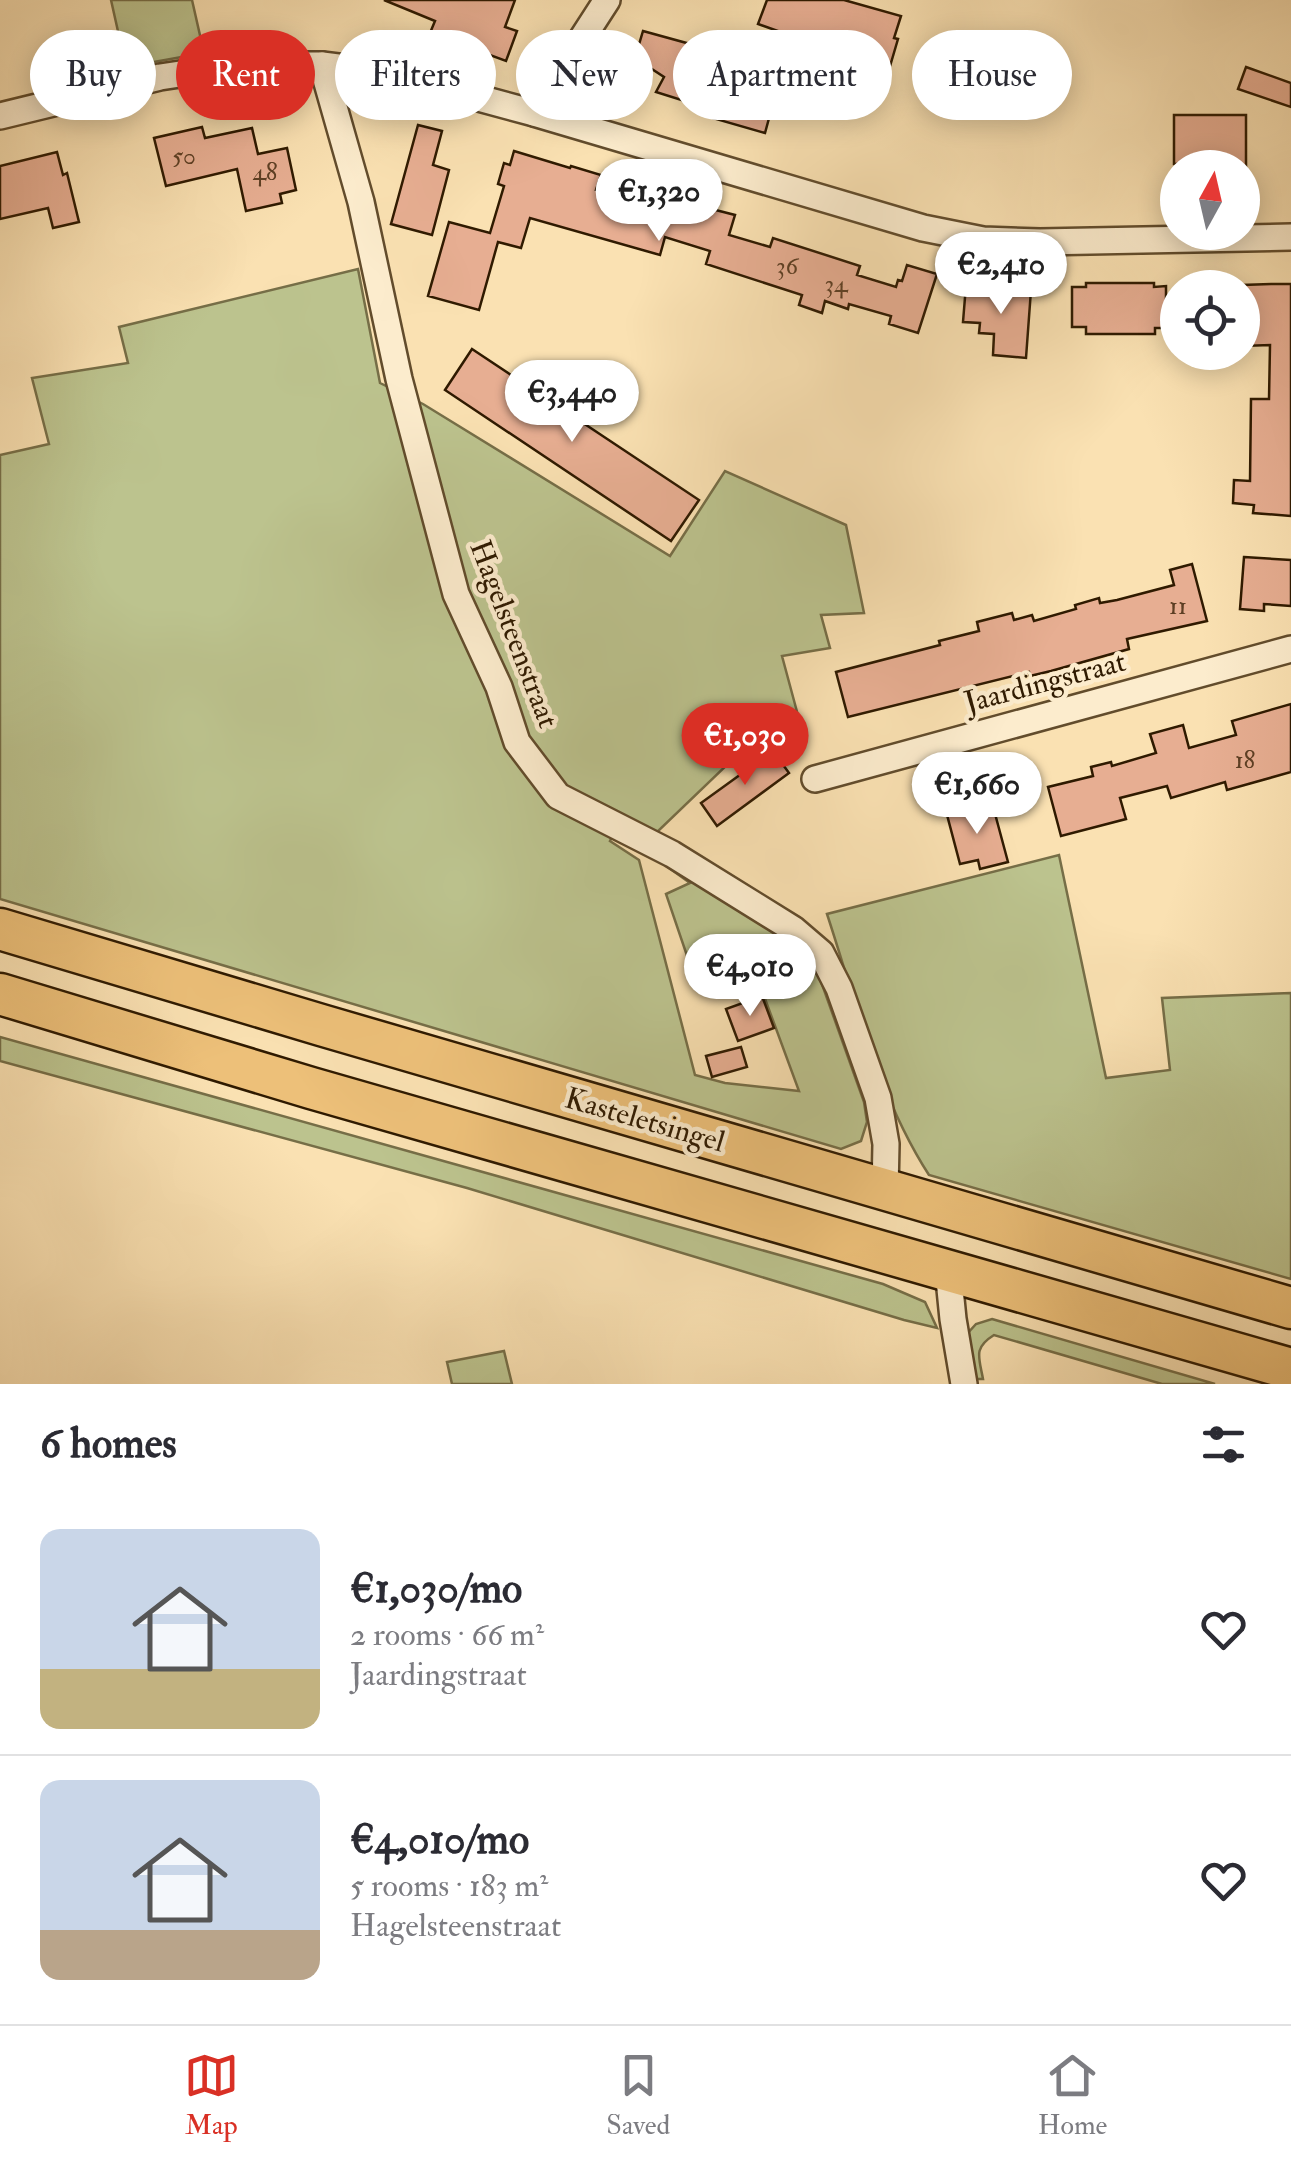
<!DOCTYPE html>
<meta charset="utf-8">
<style>
body{margin:0;font-family:"IM FELL Double Pica",serif;background:#f7f7f7;color:#2b2b33;height:100vh;display:flex;flex-direction:column;font-size:38px;white-space:nowrap}
*{box-sizing:border-box;margin:0}
p{font-size:32px;color:#7c7c81}
.icon{flex:none;width:55px;height:55px;fill:none;stroke:currentColor;stroke-width:2;stroke-linecap:round;stroke-linejoin:round}
.map{position:relative;height:1384px;overflow:hidden}
.details{display:flex;flex-direction:column;background:#fff;flex:1}
.details>*{flex:none}
.banner{position:absolute;left:30px;top:30px;width:1232px;height:90px;display:flex;gap:20px}
.needle{width:65px;rotate:8deg}
.fabs{position:absolute;left:1160px;top:150px;display:grid;gap:20px}
.fabs a{display:grid;place-items:center;width:100px;height:100px;border-radius:50%;background:#fff;box-shadow:0 5px 25px #0003;font-size:50px}
.price{position:absolute;translate:-50% -85px;padding:0 22px;border-radius:35px;background:#fff;color:#222;font-size:32px;line-height:65px;filter:drop-shadow(0 2px 5px #0008)}
.price::after{content:'';position:absolute;left:50%;top:60px;width:30px;height:22px;margin-left:-15px;background:inherit;clip-path:polygon(0 0,100% 0,50% 100%)}
.price.active{background:#d93025;color:#fff}
ul{padding:0;list-style:none}
li{display:flex;align-items:center;gap:30px;height:250px;padding:0 40px}
li+li{border-top:2px solid #e1e1e2}
li span{display:grid;place-items:center;flex:none;width:280px;height:200px;border-radius:20px;color:#555}
li>.icon{margin-inline-start:auto}
span .icon{width:120px;height:120px;fill:#fffc;stroke-width:1}
li b{font-size:42px}
h2{display:flex;justify-content:space-between;align-items:center;height:120px;padding:0 40px;font-size:42px}
.pill{padding:0 35px;border-radius:45px;background:#fff;box-shadow:0 5px 25px #0003;font-size:35px;line-height:90px}
.pill.active{background:#d93025;color:#fff}
.tabs{display:flex;justify-content:space-around;align-items:center;height:140px;border-top:2px solid #e1e1e2;background:#fff;font-size:28px;color:#7c7c81}
.tabs a{display:grid;justify-items:center;gap:5px}
.tabs .active{color:#d93025}
.map>svg:first-child{display:block}
</style>
<div class="map">
<svg width="1291" height="1384" viewBox="0 0 1291 1384">
<rect width="100%" height="100%" fill="#fae1b2"/>
<filter id="stains"><feTurbulence type="fractalNoise" baseFrequency=".002" numOctaves="4"/><feColorMatrix values="0 0 0 0 .2 0 0 0 0 .09 0 0 0 0 .02 0 0 0 .5 -.17"/></filter>
<radialGradient id="worn" r=".72"><stop offset=".6" stop-color="#630" stop-opacity="0"/><stop offset="1" stop-color="#630" stop-opacity=".3"/></radialGradient>
<!-- green -->
<g fill="#bcc38e" stroke="#766e47" stroke-width="2.5" fill-rule="evenodd">
<polygon points="111,0 192,0 204,53 126,67"/>
<path d="M358,269L380,383L423,404L670,556L725,471L846,525L864,613L821,615L830,648L782,656L803,734L756,737L657,832L798,917L864,1102L867,1122L861,1141L841,1149L0,899V455L49,444L32,378L128,363L119,327ZM620,820L647,852L690,883L666,894L698,988L757,977L799,1091L725,1083L695,1075L639,860L610,841Z"/>
<path d="M1059,855L1106,1078L1170,1070L1162,998L1291,993V1279L929,1175C878,1096 856,1002 827,914Z"/>
<polygon points="0,1037 883,1284 925,1302 937,1328 904,1320 467,1188 0,1061"/>
<path d="M992,1319L1215,1384H1162L994,1335C973,1348 979,1357 983,1379H970L967,1334L976,1324Z"/>
<polygon points="504,1351 512,1384 452,1384 447,1362"/>
</g>
<!-- building -->
<g fill="#e7ae92" stroke="#2f1a00" stroke-width="2.5">
<polygon points="384,0 515,0 505,27 517,31 506,61 430,33 435,21"/>
<polygon points="767,0 844,0 901,16 894,38 898,39 888,73 885,72 878,96 825,82 831,58 804,47 806,41 758,24"/>
<polygon points="643,31 701,47 697,62 778,85 765,133 702,115 704,107 656,92 664,77 635,58"/>
<polygon points="1246,67 1291,83 1291,107 1238,89"/>
<polygon points="1174,115 1246,115 1246,168 1209,168 1209,163 1174,164"/>
<polygon points="418,125 442,131 433,165 449,170 432,235 391,224"/>
<polygon points="202,127 205,138 252,128 258,154 287,148 296,190 280,194 282,203 246,211 237,169 166,186 154,138"/>
<polygon points="514,151 570,168 571,166 601,175 596,190 642,204 643,199 652,202 654,197 703,211 704,207 735,215 729,235 770,247 773,238 860,266 857,275 896,287 898,280 902,281 907,265 937,274 918,333 889,324 891,316 849,304 848,309 825,301 822,313 799,305 802,295 706,264 710,251 665,237 660,255 530,218 521,248 498,242 479,310 428,296 449,222 490,233 504,186 498,184 504,163 510,165"/>
<polygon points="57,152 63,175 67,173 79,222 53,228 48,208 0,219 0,166"/>
<polygon points="1086,283 1154,283 1154,287 1166,286 1166,328 1155,328 1155,334 1086,334 1086,327 1072,327 1072,287 1086,287"/>
<polygon points="1271,284 1291,284 1291,516 1253,513 1254,505 1233,503 1234,480 1250,481 1251,399 1269,399 1270,345 1242,346 1242,285"/>
<polygon points="966,285 1031,290 1026,358 993,355 994,334 979,333 980,323 963,322"/>
<polygon points="472,349 699,500 671,541 445,390"/>
<polygon points="1244,557 1291,560 1291,606 1264,604 1264,611 1240,609"/>
<polygon points="1192,564 1207,621 1127,639 1129,649 1051,671 1030,676 1029,672 848,717 836,672 940,645 939,641 979,631 977,622 1012,613 1014,620 1032,615 1034,621 1076,609 1075,605 1099,598 1100,603 1117,600 1174,585 1170,570"/>
<polygon points="1291,704 1291,772 1227,790 1225,782 1171,798 1167,786 1120,798 1126,819 1061,836 1048,787 1093,776 1091,767 1111,762 1112,766 1156,753 1150,734 1183,725 1189,748 1236,735 1232,721"/>
<polygon points="773,751 789,773 717,826 701,803"/>
<polygon points="967,805 970,816 994,810 1008,862 980,869 978,860 960,864 946,811"/>
<polygon points="762,996 774,1028 738,1041 726,1009"/>
<polygon points="741,1047 747,1067 712,1077 706,1056"/>
</g>
<g fill="none" stroke-linecap="round" stroke-linejoin="round">
<!-- minor casing -->
<g stroke="#624c2c" stroke-width="30">
<g id="minor">
<polyline points="322,65 361,202 399,379 456,594 499,687 517,742 558,796 672,854 793,929 821,953 839,988 878,1098 886,1144 885,1190"/>
<polyline points="534,113 607,0"/>
<polyline points="0,116 160,77 240,65 322,65 386,73 534,113 923,228 983,240 1040,242 1291,237"/>
<polyline points="815,779 1291,649"/>
<polyline points="948,1269 953,1319 964,1384"/>
</g>
</g>
<!-- primary casing -->
<g stroke="#2f1a00" stroke-width="45">
<g id="primary">
<polyline points="0,929 321,1025 1291,1308"/>
<polyline points="0,994 311,1088 1291,1369"/>
</g>
</g>
<!-- minor -->
<use href="#minor" stroke="#fceccd" stroke-width="25"/>
<!-- primary -->
<use href="#primary" stroke="#edc079" stroke-width="40"/>
</g>
<g text-anchor="middle" dominant-baseline="central" stroke-width="9" stroke-linejoin="round" paint-order="stroke">
<!-- number labels -->
<g font-size="25" fill="#5d3f24">
<text x="184" y="156">50</text>
<text x="265" y="172">48</text>
<text x="787" y="266">36</text>
<text x="836" y="284">34</text>
<text x="1178" y="606">11</text>
<text x="1245" y="760">18</text>
</g>
<!-- street labels -->
<g font-size="30" fill="#2f1a00" stroke="#fceccd">
<text transform="translate(514 634) rotate(69)">Hagelsteenstraat</text>
<text transform="translate(1045 682) rotate(-15)">Jaardingstraat</text>
<text transform="translate(645 1120) rotate(16)">Kasteletsingel</text>
</g>
</g>
<rect width="100%" height="100%" filter="url(#stains)"/>
<rect width="100%" height="100%" fill="url(#worn)"/>
</svg>
<div class="fabs">
<a><svg class="needle" viewBox="-14 -14 28 28"><path d="M0-13l5 13h-10z" fill="#e53935"/><path d="M0 13l5-13h-10z" fill="#7c7c81"/></svg></a>
<a><svg class="icon" aria-label="locate" viewBox="0 0 24 24"><circle cx="12" cy="12" r="6"/><path d="M12 2v4M12 18v4M2 12h4M18 12h4"/></svg></a>
</div>
<b class="price" style="left:659px;top:244px">€1,320</b>
<b class="price" style="left:1001px;top:317px">€2,410</b>
<b class="price" style="left:572px;top:445px">€3,440</b>
<b class="price active" style="left:745px;top:788px">€1,030</b>
<b class="price" style="left:977px;top:837px">€1,660</b>
<b class="price" style="left:750px;top:1019px">€4,010</b>
<div class="banner">
<a class="pill">Buy</a>
<a class="pill active">Rent</a>
<a class="pill">Filters</a>
<a class="pill">New</a>
<a class="pill">Apartment</a>
<a class="pill">House</a>
</div>
</div>
<section class="details">
<h2>6 homes<svg class="icon" aria-label="filters" viewBox="0 0 24 24"><path d="M4 7h16M4 17h16"/><circle cx="9" cy="7" r="2"/><circle cx="15" cy="17" r="2"/></svg></h2>
<ul>
<li><span style="background:linear-gradient(#c9d6e8 70%,#c2b280 0)"><svg class="icon" aria-label="home" viewBox="0 0 24 24"><path d="M3 11l9-7 9 7M6 9v11h12V9"/></svg></span><div><b>€1,030/mo</b><p>2 rooms · 66 m²</p><p>Jaardingstraat</p></div><svg class="icon" aria-label="heart" viewBox="0 0 24 24"><path d="M12 20l-8-8c-3-5 5-10 8-4 3-6 11-1 8 4z"/></svg></li>
<li><span style="background:linear-gradient(#c9d6e8 75%,#b9a48a 0)"><svg class="icon" aria-label="home" viewBox="0 0 24 24"><path d="M3 11l9-7 9 7M6 9v11h12V9"/></svg></span><div><b>€4,010/mo</b><p>5 rooms · 183 m²</p><p>Hagelsteenstraat</p></div><svg class="icon" aria-label="heart" viewBox="0 0 24 24"><path d="M12 20l-8-8c-3-5 5-10 8-4 3-6 11-1 8 4z"/></svg></li>
</ul>
</section>
<nav class="tabs">
<a class="active"><svg class="icon" aria-label="map" viewBox="0 0 24 24"><path d="M3 6l6-2 6 2 6-2v14l-6 2-6-2-6 2zM9 4v14M15 6v14"/></svg>Map</a>
<a><svg class="icon" aria-label="saved" viewBox="0 0 24 24"><path d="M7 4h10v16l-5-4-5 4z"/></svg>Saved</a>
<a><svg class="icon" aria-label="home" viewBox="0 0 24 24"><path d="M3 11l9-7 9 7M6 9v11h12V9"/></svg>Home</a>
</nav>
